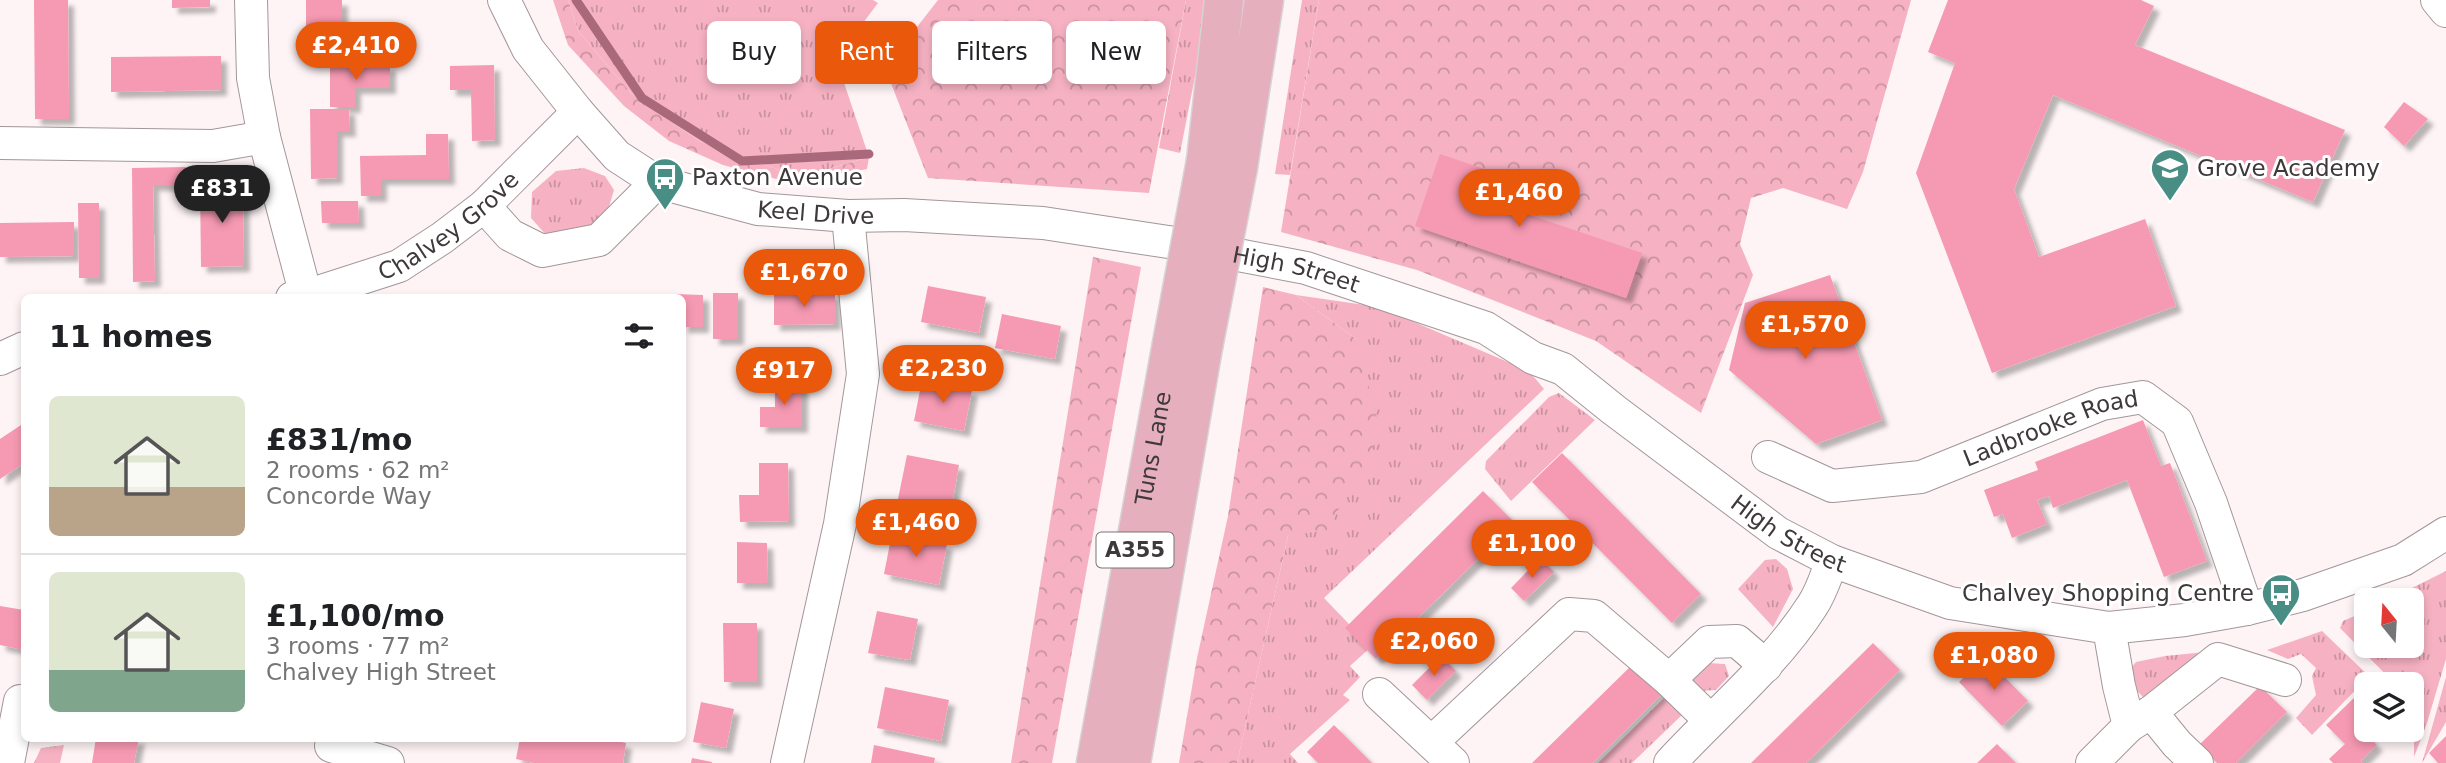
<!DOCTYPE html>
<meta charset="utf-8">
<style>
body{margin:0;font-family:"DejaVu Sans",sans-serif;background:#f6f6f6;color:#202124;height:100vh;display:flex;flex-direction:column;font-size:26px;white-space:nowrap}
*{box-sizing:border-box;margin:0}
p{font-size:23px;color:#757577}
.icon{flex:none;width:38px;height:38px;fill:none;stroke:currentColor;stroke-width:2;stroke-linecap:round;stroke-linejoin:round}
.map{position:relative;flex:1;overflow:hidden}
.side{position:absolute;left:21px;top:294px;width:665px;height:448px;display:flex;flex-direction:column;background:#fff;border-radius:10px;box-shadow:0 4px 10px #0003}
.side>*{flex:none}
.guide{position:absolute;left:707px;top:21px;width:665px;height:63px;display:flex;gap:14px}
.needle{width:46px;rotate:342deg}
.buttons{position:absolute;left:2354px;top:588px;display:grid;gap:14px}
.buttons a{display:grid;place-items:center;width:70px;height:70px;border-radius:10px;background:#fff;box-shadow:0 4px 10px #0003;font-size:35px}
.price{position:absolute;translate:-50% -60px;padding:0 16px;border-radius:24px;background:#ea580c;color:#fff;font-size:23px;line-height:46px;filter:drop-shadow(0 2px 4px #0008)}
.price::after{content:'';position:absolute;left:50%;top:42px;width:21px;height:16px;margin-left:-10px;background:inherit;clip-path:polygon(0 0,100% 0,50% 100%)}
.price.selected{background:#222;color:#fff}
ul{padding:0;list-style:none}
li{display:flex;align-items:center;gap:21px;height:175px;padding:0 28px}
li+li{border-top:2px solid #e0e0e0}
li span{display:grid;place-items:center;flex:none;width:196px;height:140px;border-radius:10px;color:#555}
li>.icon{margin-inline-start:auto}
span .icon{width:84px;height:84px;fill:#fffc;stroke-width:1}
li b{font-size:30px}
h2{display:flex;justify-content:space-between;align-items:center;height:84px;padding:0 28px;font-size:30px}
.chip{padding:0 24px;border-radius:10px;background:#fff;box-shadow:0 4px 10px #0003;font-size:24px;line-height:63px}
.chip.selected{background:#ea580c;color:#fff}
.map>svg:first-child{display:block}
</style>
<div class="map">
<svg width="2446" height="763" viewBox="0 0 2446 763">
<defs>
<pattern id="grass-tufts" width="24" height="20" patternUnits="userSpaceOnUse" patternTransform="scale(1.75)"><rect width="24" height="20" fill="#f6b2c3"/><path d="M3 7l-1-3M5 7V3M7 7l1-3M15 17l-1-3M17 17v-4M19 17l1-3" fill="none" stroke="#c9929f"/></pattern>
<pattern id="forest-crowns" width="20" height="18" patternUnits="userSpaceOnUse" patternTransform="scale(1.75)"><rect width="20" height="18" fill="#f6b2c3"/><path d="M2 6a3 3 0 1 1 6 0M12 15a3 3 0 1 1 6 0" fill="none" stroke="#c9929f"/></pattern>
<filter id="shadow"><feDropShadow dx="6" dy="6" stdDeviation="2" flood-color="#0004"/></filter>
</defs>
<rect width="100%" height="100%" fill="#fef4f6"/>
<!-- grass -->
<g fill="url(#grass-tufts)">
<polygon points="568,0 873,0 878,3 836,59 869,157 812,174 779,170 699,141 631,93 578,31"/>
<polygon points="1186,0 1210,0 1180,153 1159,148"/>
<polygon points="1302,0 1319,0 1290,175 1275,174"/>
<polygon points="584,168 605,176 614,190 608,210 592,225 575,236 547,236 531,218 532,192 556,171"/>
<polygon points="1296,295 1379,307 1529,371 1544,389 1324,598 1371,647 1350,666 1360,677 1343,695 1350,700 1290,754 1298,763 1237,763 1288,536 1356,339"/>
<polygon points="1559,393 1595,420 1511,501 1485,469 1486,461 1549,397"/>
<polygon points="1776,559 1787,569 1793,589 1773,627 1738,589 1765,560"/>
<polygon points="2446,571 2446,659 2427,723 2414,757 2414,704 2412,701 2412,684 2395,684 2340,628 2343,621 2366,611 2366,646 2412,646 2412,600 2388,600"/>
<polygon points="2322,631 2369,676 2312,735 2296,718 2316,695 2312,676 2316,668 2301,654 2288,659 2267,650"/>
<polygon points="2206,652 2145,699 2133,687 2131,668 2136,662 2165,656"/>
<polygon points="1708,663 1725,664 1729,676 1716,690 1700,691 1692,683 1695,670"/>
<polygon points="2446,677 2446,722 2422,763"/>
<polygon points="1671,696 1683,714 1632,763 1598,763 1664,698"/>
<polygon points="64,745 60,763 34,763 41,748"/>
</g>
<!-- forest -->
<g fill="url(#forest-crowns)">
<polygon points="553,0 568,0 578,31 631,93 699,141 779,170 812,174 869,157 867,169 795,184 723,165 669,141 624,106 568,45"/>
<polygon points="938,0 1186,0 1149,193 928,178 885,68"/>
<polygon points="1319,0 1911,0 1863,172 1847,209 1783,188 1751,198 1740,244 1753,275 1701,413 1596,341 1417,270 1281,232"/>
<polygon points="1093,257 1141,267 1052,763 1011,763"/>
<polygon points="1263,287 1296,295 1356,339 1381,433 1327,530 1288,536 1237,763 1179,763 1197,658 1228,516"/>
</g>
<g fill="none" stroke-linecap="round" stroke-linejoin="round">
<!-- stream -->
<polyline stroke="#aa697b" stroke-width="9" points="576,0 642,98 742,161 869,154"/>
</g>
<!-- building -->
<g fill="#f699b2" filter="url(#shadow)">
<polygon points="34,0 68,0 69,119 35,119"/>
<polygon points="172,0 210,0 210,7 172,8"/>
<rect x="306" y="0" width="36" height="43"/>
<polygon points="1948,0 2141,0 2154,6 2135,45 2345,130 2313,202 2053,95 2014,189 2039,257 2145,219 2176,306 1992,373 1916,173 1955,63 1928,52"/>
<polygon points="221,56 221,90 111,92 111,57"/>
<polygon points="390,65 390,88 355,88 355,107 330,107 330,66"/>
<polygon points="494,65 495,140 472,141 471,90 450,90 450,66"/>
<polygon points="2404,102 2428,119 2404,146 2384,127"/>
<polygon points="310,109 349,109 350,131 337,131 337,178 311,179"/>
<polygon points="426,134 448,134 449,179 381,179 381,196 361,196 360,156 426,155"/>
<polygon points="1440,154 1522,182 1512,209 1642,253 1626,298 1415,226"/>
<polygon points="186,167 186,185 153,185 155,281 133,282 132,168"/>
<polygon points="200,184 243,184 244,266 201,267"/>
<polygon points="321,201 358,201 359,223 322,223"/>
<polygon points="78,203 99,203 99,278 79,278"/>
<polygon points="74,222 74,256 0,257 0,223"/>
<polygon points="1830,275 1882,420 1816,444 1729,370 1745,303"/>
<polygon points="928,286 986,297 979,333 921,322"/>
<rect x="713" y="293" width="25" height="46"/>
<polygon points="774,293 835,293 835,324 774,325"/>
<polygon points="675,294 703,295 703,327 682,327 682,298 675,298"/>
<polygon points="1002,314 1061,326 1055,359 995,348"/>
<polygon points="922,380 972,390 964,431 914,421"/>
<polygon points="775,383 802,383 802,427 760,427 760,407 775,407"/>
<polygon points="2143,420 2161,466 2170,463 2207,561 2164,577 2127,480 2053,508 2049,496 2037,500 2047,524 2012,538 2003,514 1994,517 1984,490 2038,470 2035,462"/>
<polygon points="24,423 24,463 0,479 0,439"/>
<polygon points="1562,453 1701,594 1672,623 1532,482"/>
<polygon points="907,455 959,465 951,510 898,499"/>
<polygon points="759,463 788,463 789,521 740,522 739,495 759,495"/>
<polygon points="1483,491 1515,523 1376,659 1345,628"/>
<polygon points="892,533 947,544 939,585 884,574"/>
<polygon points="737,542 767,543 768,583 737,583"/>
<polygon points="1540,558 1554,572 1524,601 1511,588"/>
<polygon points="0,606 24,610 24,650 0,645"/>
<polygon points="877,611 918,619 910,660 868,653"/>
<polygon points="723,623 757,623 757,682 724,682"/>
<polygon points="1873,643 1900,670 1806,763 1751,763"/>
<polygon points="1441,656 1456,671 1427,700 1412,685"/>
<polygon points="1985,657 2028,701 2002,726 1959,682"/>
<polygon points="1634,663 1663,693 1593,763 1532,763"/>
<polygon points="2260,686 2287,712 2236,763 2217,763 2199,745"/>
<polygon points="885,687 949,700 941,741 877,728"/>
<polygon points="2356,696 2366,706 2366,723 2361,729 2377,745 2361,761 2363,763 2333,763 2329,759 2345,744 2326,725"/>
<polygon points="701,702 734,709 726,748 693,742"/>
<polygon points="1334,725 1372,763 1318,763 1307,752"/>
<polygon points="2446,736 2446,763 2438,763 2429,753"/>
<polygon points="96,738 139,738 134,763 92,763"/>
<polygon points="520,738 604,738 626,743 623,763 534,763 516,759"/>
<polygon points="1997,744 2016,763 1977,763"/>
<polygon points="874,745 935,758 934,763 871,763"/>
<polygon points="692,758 712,762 712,763 691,763"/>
</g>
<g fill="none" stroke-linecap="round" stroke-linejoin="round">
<!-- minor casing -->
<g stroke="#a29699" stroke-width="34">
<g id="minor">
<polyline points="251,0 253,78 264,137 306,296"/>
<path id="s1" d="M504,0L528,49L578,112L617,156L657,182L758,209L848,216L904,215L1043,223L1175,243L1306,268L1486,328L1533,358L1563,369L1614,410L1778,533L1832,561L1950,603L2109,628L2185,620L2247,609L2303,595L2403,560L2446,533"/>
<polyline points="2437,0 2446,11"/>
<polyline points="0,143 213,146 264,137"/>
<polyline points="484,206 510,235 542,251 599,240 657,182"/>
<path id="s2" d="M292,298L306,296L399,266L442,238L484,206L578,112"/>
<polyline points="0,359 24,348"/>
<path id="s3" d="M1768,457L1832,486L1921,477L2102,404L2143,397L2177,422L2211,503L2247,609"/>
<polyline points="2109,628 2119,686 2129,726"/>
<polyline points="1379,694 1453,763"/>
<polyline points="2151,712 2177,744 2197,763"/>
<polyline points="1710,720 1669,680 1709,642 1737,641 1766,666"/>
<polyline points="1432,742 1569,614 1594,616 1669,680"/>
<polyline points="331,746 388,763"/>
<polyline points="8,763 20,701"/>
<polyline points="787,763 840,524 863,374 848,216"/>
<path d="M1670,763C1718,711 1774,665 1812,606C1821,593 1826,576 1832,561"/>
<polyline points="2092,763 2129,726 2151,712 2218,659 2285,680"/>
</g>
</g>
<!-- major casing -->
<g stroke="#d5d3d4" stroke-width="41">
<g id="major">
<polyline points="1206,161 1224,0"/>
<polyline points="1238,167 1264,0"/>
<path id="s4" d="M1096,763L1173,338"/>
<polyline points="1131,763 1203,347"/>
</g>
</g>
<!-- minor -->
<use href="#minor" stroke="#fff" stroke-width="32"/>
<!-- major -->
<use href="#major" stroke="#e6afbe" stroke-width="38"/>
<!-- major-bridge casing -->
<g stroke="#d5d3d4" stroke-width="41" stroke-linecap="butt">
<g id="major-bridge">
<polyline points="1173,338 1206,161"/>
<polyline points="1203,347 1238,167"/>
</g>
</g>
<!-- major-bridge -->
<use href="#major-bridge" stroke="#e6afbe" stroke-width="38"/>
</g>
<!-- icons -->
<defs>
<g id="school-pin" transform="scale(2.0125)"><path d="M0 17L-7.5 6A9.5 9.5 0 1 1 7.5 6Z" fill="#498e84" stroke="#fff"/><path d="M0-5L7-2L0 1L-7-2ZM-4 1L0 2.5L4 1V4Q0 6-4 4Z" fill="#fff"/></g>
<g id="bus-pin" transform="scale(2.0125)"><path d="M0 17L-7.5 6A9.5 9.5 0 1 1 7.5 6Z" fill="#498e84" stroke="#fff"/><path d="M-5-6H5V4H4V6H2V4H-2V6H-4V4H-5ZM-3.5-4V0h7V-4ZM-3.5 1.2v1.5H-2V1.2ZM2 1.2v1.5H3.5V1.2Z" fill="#fff"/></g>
</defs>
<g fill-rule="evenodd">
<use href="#school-pin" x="2170" y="168"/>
<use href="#bus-pin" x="665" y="177"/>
<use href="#bus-pin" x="2281" y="593"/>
</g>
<g text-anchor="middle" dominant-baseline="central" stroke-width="6" stroke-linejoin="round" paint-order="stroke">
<!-- shield labels -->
<rect fill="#fff" stroke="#787475" stroke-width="2" x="1096.5" y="532.5" width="77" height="35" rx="5"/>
<g font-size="21" font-weight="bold" fill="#3e393a">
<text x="1135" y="550">A355</text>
</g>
<!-- poi labels -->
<g font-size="23" fill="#3e393a" stroke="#fff" text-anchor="start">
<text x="2197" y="168">Grove Academy</text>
<text x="692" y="177">Paxton Avenue</text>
<text x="2254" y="593" text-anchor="end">Chalvey Shopping Centre</text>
</g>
<!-- street labels -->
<g font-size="23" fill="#3e393a" stroke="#fff">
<text stroke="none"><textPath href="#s1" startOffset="404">Keel Drive</textPath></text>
<text stroke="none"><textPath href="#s2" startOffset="175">Chalvey Grove</textPath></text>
<text stroke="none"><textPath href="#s1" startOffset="889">High Street</textPath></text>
<text stroke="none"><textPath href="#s3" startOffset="299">Ladbrooke Road</textPath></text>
<text stroke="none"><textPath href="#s4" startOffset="320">Tuns Lane</textPath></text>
<text stroke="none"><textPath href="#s1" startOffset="1456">High Street</textPath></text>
</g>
</g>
</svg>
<div class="buttons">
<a><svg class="needle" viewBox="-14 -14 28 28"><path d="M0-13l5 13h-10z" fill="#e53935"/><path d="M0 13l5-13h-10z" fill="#757577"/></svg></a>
<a><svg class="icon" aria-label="layers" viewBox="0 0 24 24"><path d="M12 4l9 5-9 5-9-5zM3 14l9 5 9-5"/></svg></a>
</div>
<b class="price" style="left:356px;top:82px">£2,410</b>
<b class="price selected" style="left:222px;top:225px">£831</b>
<b class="price" style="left:1519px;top:229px">£1,460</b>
<b class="price" style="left:804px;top:309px">£1,670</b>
<b class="price" style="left:1805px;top:361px">£1,570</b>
<b class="price" style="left:943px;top:405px">£2,230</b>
<b class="price" style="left:784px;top:407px">£917</b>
<b class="price" style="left:916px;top:559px">£1,460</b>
<b class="price" style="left:1532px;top:580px">£1,100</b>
<b class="price" style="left:1434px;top:678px">£2,060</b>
<b class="price" style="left:1994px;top:692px">£1,080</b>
<div class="guide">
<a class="chip">Buy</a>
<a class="chip selected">Rent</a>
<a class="chip">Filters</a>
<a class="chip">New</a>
</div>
<section class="side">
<h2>11 homes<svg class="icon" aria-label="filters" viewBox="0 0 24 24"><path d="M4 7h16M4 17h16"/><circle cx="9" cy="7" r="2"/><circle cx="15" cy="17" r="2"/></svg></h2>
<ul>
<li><span style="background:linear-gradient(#dfe7d0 65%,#b9a48a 0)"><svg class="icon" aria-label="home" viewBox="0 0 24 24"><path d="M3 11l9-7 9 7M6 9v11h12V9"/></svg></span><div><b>£831/mo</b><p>2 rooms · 62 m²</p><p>Concorde Way</p></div></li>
<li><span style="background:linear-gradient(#dfe7d0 70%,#7fa58c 0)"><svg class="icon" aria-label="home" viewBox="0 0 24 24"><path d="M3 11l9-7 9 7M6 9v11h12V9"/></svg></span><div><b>£1,100/mo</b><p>3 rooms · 77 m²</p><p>Chalvey High Street</p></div></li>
</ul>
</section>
</div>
